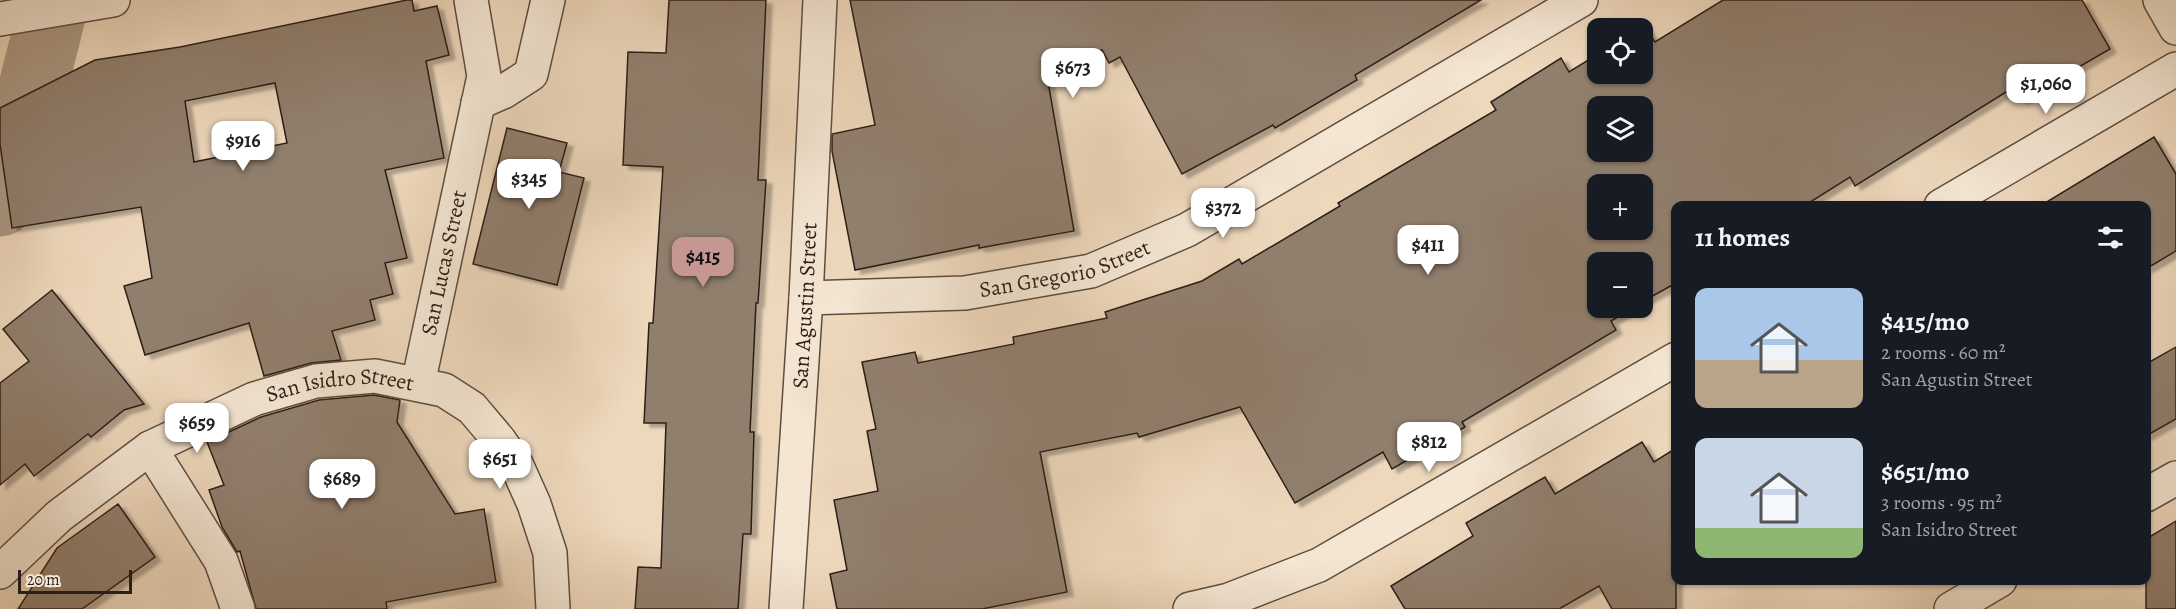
<!DOCTYPE html>
<meta charset="utf-8">
<style>
body{margin:0;font-family:Alegreya,serif;background:#242831;color:#f1f3f6;height:100vh;display:flex;flex-direction:column;font-size:22px;white-space:nowrap}
*{box-sizing:border-box;margin:0}
p{font-size:20px;color:#9ea1a6}
.icon{flex:none;width:33px;height:33px;fill:none;stroke:currentColor;stroke-width:2;stroke-linecap:round;stroke-linejoin:round}
.map{position:relative;flex:1;overflow:hidden}
.panel{position:absolute;left:1671px;top:201px;width:480px;height:384px;display:flex;flex-direction:column;background:#171b24;border-radius:12px;box-shadow:0 2px 4px #0004}
.panel>*{flex:none}
.fabs{position:absolute;left:1587px;top:18px;display:grid;gap:12px}
.fabs a{display:grid;place-items:center;width:66px;height:66px;border-radius:12px;background:#171b24;box-shadow:0 2px 4px #0004;font-size:30px}
.scale{position:absolute;left:18px;bottom:15px;width:114px;box-sizing:border-box;padding-left:6px;border:3px solid #2d1f19;border-top:0;font-size:16px;line-height:21px;white-space:nowrap;color:#2d1f19;-webkit-text-stroke:4px #f4e6d3;paint-order:stroke}
.price{position:absolute;translate:-50% -51px;padding:0 14px;border-radius:12px;background:#fff;color:#222;font-size:20px;line-height:39px;filter:drop-shadow(0 2px 3px #0008)}
.price::after{content:'';position:absolute;left:50%;top:36px;width:18px;height:14px;margin-left:-9px;background:inherit;clip-path:polygon(0 0,100% 0,50% 100%)}
.price.current{background:#c59692;color:#111}
ul{padding:0;list-style:none}
li{display:flex;align-items:center;gap:18px;height:150px;padding:0 24px}
li span{display:grid;place-items:center;flex:none;width:168px;height:120px;border-radius:12px;color:#555}
li>.icon{margin-inline-start:auto}
span .icon{width:72px;height:72px;fill:#fffc;stroke-width:1}
li b{font-size:26px}
h2{display:flex;justify-content:space-between;align-items:center;height:72px;padding:0 24px;font-size:26px}
.map>svg:first-child{display:block}
</style>
<div class="map">
<svg width="2176" height="609" viewBox="0 0 2176 609">
<defs>
<filter id="shadow"><feDropShadow dx="6" dy="4" stdDeviation="1.5" flood-color="#0004"/></filter>
</defs>
<rect width="100%" height="100%" fill="#eed8bc"/>
<filter id="stains"><feTurbulence type="fractalNoise" baseFrequency=".00333" numOctaves="4"/><feColorMatrix values="0 0 0 0 .2 0 0 0 0 .09 0 0 0 0 .02 0 0 0 .5 -.17"/></filter>
<radialGradient id="worn" r=".72"><stop offset=".6" stop-color="#630" stop-opacity="0"/><stop offset="1" stop-color="#630" stop-opacity=".3"/></radialGradient>
<g fill="none" stroke-linecap="round" stroke-linejoin="round">
<!-- river -->
<polyline stroke="#ac9985" stroke-width="69" points="0,202 23,127 55,0"/>
</g>
<!-- building -->
<g fill="#917f6e" stroke="#2d1f19" stroke-width="1.5" fill-rule="evenodd" filter="url(#shadow)">
<path d="M407,0H412L414,11L437,6L449,55L426,61L444,158L385,170L407,258L385,263L393,294L370,300L375,320L332,331L341,360L311,363L264,376L249,323L145,355L124,286L152,278L141,207L12,228L0,144V108L95,60L180,47ZM275,83L287,143L194,162L185,101Z"/>
<polygon points="669,0 766,0 758,180 766,180 758,303 756,303 750,432 754,432 751,534 743,534 738,609 635,609 638,567 661,568 666,423 644,423 649,323 653,323 663,167 623,165 628,52 666,53"/>
<polygon points="850,0 1481,0 1355,75 1357,80 1275,128 1273,125 1182,174 1120,57 1109,63 1102,50 1046,70 1074,231 979,248 979,245 855,270 832,151 832,134 875,125"/>
<path d="M1723,0H2082L2110,49L2022,100L2014,87L1855,186L1850,177L1804,206H1676V283L1642,302V262H1598V308H1633L1611,321L1616,330L1462,422L1465,427L1392,469L1383,452L1295,503L1240,407L1139,437L1137,433L1040,452L1067,592L982,609H837L830,574L847,570L834,500L878,491L867,431L876,429L862,362L915,352L918,363L1014,344L1013,337L1107,318L1105,312L1202,281L1239,259L1242,264L1340,206L1338,203L1496,110L1491,102L1561,58L1569,72L1598,54V74H1642V28H1639L1644,25L1655,42ZM1598,106H1642V152H1598ZM1598,184H1642V230H1598Z"/>
<polygon points="507,128 567,143 559,172 584,178 557,285 473,264"/>
<polygon points="2154,137 2176,174 2176,251 2146,269 2146,206 2040,206"/>
<polygon points="52,290 144,404 124,410 91,437 88,434 34,476 25,464 0,485 0,383 29,361 3,329"/>
<polygon points="2176,347 2176,419 2146,436 2146,364"/>
<polygon points="374,395 400,400 397,422 455,514 484,509 496,582 386,602 387,609 256,609 240,551 237,552 222,527 209,490 224,485 207,442 261,417 319,400"/>
<polygon points="1642,442 1654,462 1676,448 1676,609 1612,609 1599,586 1559,609 1405,609 1391,586 1473,536 1466,523 1545,477 1555,494"/>
<polygon points="118,504 155,557 82,609 18,609 57,548"/>
<polygon points="2176,521 2176,609 2146,609 2146,539"/>
</g>
<g fill="none" stroke-linecap="round" stroke-linejoin="round">
<!-- minor casing -->
<g stroke="#5d4d42" stroke-width="36">
<g id="minor">
<polyline points="2160,0 2176,28"/>
<polyline points="0,19 113,0"/>
<polyline points="478,103 503,92 531,74 548,0"/>
<polyline points="1941,206 2176,69"/>
<path id="s1" d="M806,298L965,293L1091,271L1187,230L1581,0"/>
<path id="s2" d="M418,384L484,76L471,0"/>
<polyline points="150,448 221,561 238,609"/>
<polyline points="2146,495 2176,478"/>
<path id="s3" d="M0,572L59,516L150,448L254,399L316,381L375,376L444,390L472,408L499,440L517,466L534,504L550,553L553,609"/>
<path id="s4" d="M786,609L806,298L820,0"/>
<polyline points="1190,609 1229,600 1319,565 1676,359"/>
<polyline points="1951,609 2000,580"/>
</g>
</g>
<!-- minor -->
<use href="#minor" stroke="#f4e6d3" stroke-width="33"/>
</g>
<g text-anchor="middle" dominant-baseline="central" stroke-width="5" stroke-linejoin="round" paint-order="stroke">
<!-- street labels -->
<g font-size="22" fill="#2d1f19" stroke="#f4e6d3">
<text stroke="none"><textPath href="#s2" startOffset="124">San Lucas Street</textPath></text>
<text stroke="none"><textPath href="#s1" startOffset="262">San Gregorio Street</textPath></text>
<text stroke="none"><textPath href="#s4" startOffset="304">San Agustin Street</textPath></text>
<text stroke="none"><textPath href="#s3" startOffset="398">San Isidro Street</textPath></text>
</g>
</g>
<rect width="100%" height="100%" filter="url(#stains)"/>
<rect width="100%" height="100%" fill="url(#worn)"/>
</svg>
<div class="fabs">
<a><svg class="icon" aria-label="locate" viewBox="0 0 24 24"><circle cx="12" cy="12" r="6"/><path d="M12 2v4M12 18v4M2 12h4M18 12h4"/></svg></a>
<a><svg class="icon" aria-label="layers" viewBox="0 0 24 24"><path d="M12 4l9 5-9 5-9-5zM3 14l9 5 9-5"/></svg></a>
<a>+</a>
<a>−</a>
</div>
<div class="scale">20 m</div>
<b class="price" style="left:1073px;top:99px">$673</b>
<b class="price" style="left:2046px;top:115px">$1,060</b>
<b class="price" style="left:243px;top:172px">$916</b>
<b class="price" style="left:529px;top:210px">$345</b>
<b class="price" style="left:1223px;top:239px">$372</b>
<b class="price" style="left:1428px;top:276px">$411</b>
<b class="price current" style="left:703px;top:288px">$415</b>
<b class="price" style="left:197px;top:454px">$659</b>
<b class="price" style="left:1429px;top:473px">$812</b>
<b class="price" style="left:500px;top:490px">$651</b>
<b class="price" style="left:342px;top:510px">$689</b>
<section class="panel">
<h2>11 homes<svg class="icon" aria-label="filters" viewBox="0 0 24 24"><path d="M4 7h16M4 17h16"/><circle cx="9" cy="7" r="2"/><circle cx="15" cy="17" r="2"/></svg></h2>
<ul>
<li><span style="background:linear-gradient(#a9c7e8 60%,#b9a48a 0)"><svg class="icon" aria-label="home" viewBox="0 0 24 24"><path d="M3 11l9-7 9 7M6 9v11h12V9"/></svg></span><div><b>$415/mo</b><p>2 rooms · 60 m²</p><p>San Agustin Street</p></div></li>
<li><span style="background:linear-gradient(#c9d6e8 75%,#8fb573 0)"><svg class="icon" aria-label="home" viewBox="0 0 24 24"><path d="M3 11l9-7 9 7M6 9v11h12V9"/></svg></span><div><b>$651/mo</b><p>3 rooms · 95 m²</p><p>San Isidro Street</p></div></li>
</ul>
</section>
</div>
